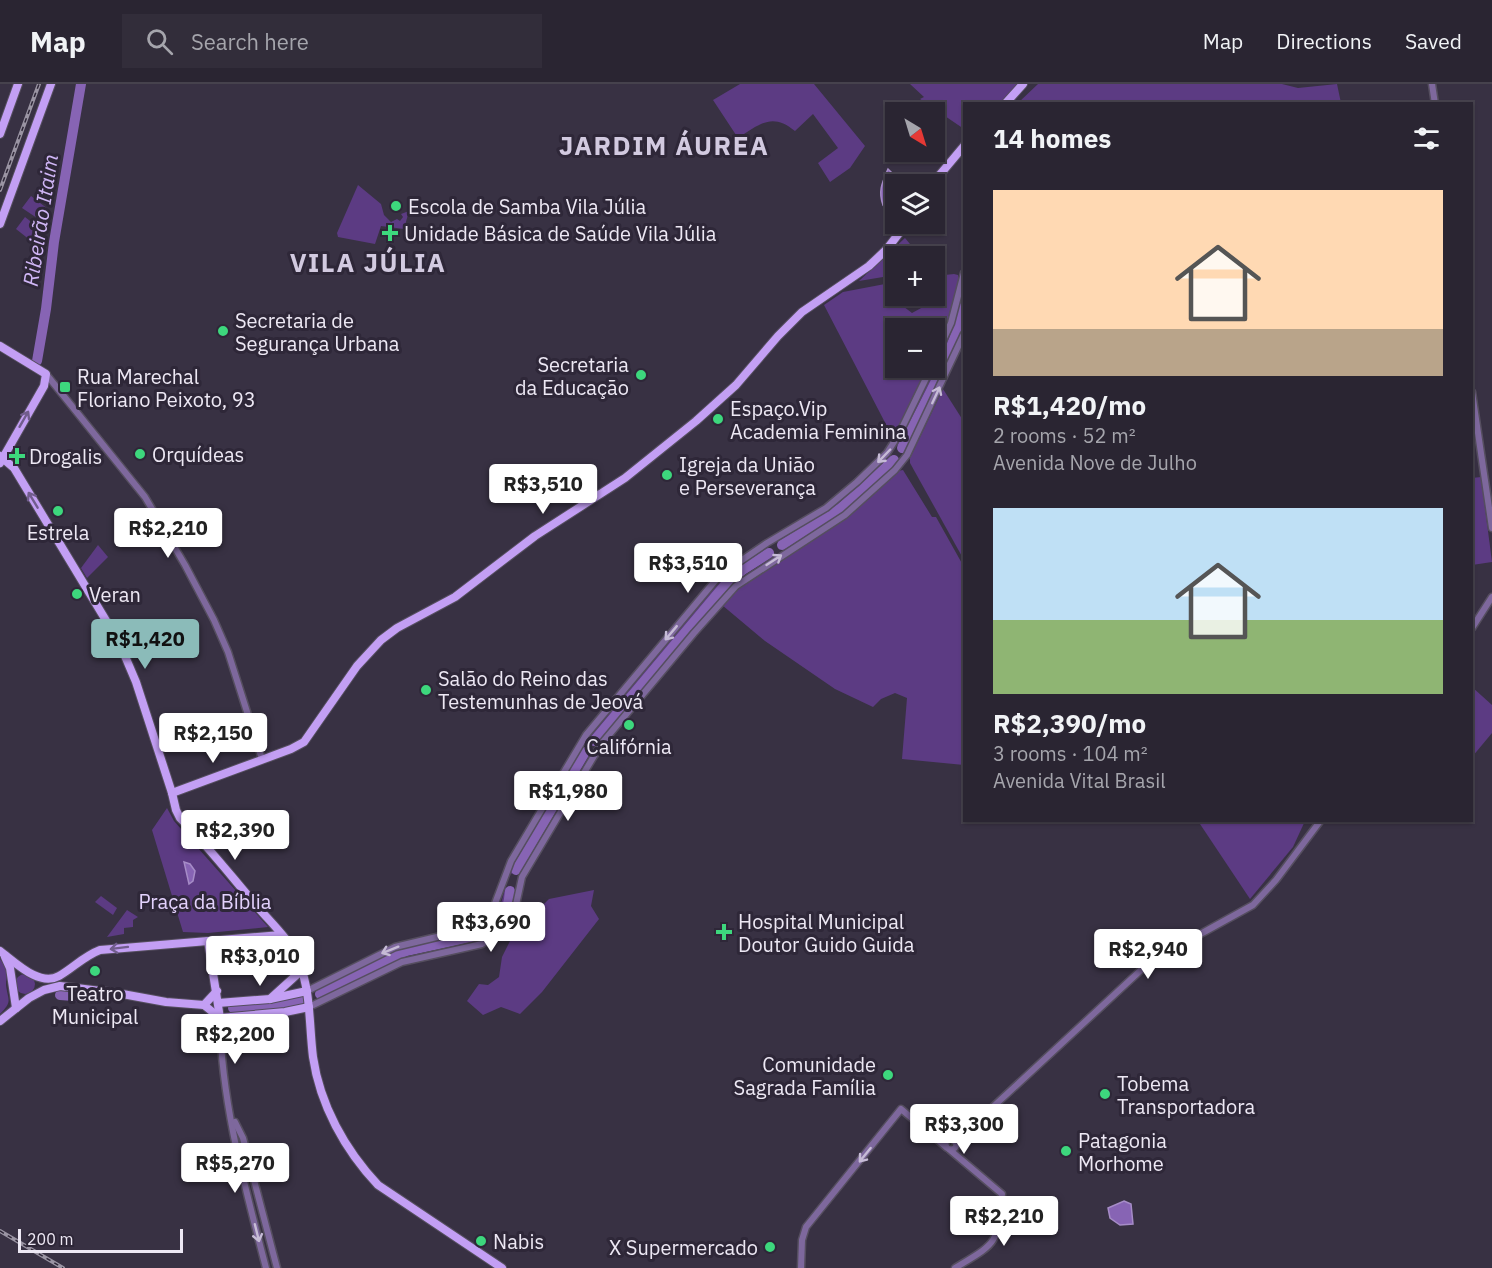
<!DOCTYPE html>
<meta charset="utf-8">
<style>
body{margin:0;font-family:"IBM Plex Sans",sans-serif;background:#322d3a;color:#f1f3f6;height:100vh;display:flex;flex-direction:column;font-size:22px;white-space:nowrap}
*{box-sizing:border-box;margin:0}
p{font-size:20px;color:#a5a5ac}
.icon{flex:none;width:33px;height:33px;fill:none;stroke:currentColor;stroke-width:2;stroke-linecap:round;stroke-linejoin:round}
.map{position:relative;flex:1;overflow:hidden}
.sheet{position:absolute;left:963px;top:18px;width:510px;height:720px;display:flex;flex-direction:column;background:#2a2532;border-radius:0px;box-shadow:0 2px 4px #0004,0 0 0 2px #46424d}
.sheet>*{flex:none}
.needle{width:39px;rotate:142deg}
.tools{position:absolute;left:885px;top:18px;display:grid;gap:12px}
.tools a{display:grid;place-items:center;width:60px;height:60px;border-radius:0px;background:#2a2532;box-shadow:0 2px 4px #0004,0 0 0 2px #46424d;font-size:30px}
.scale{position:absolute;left:18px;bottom:15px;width:165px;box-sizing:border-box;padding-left:6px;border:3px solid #ede8f4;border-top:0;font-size:16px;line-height:21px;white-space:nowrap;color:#ede8f4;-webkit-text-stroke:4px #2e2738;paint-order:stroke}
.price{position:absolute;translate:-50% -51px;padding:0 14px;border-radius:6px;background:#fff;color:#222;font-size:20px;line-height:39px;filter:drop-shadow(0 2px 3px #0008)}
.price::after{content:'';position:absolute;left:50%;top:36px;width:18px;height:14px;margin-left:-9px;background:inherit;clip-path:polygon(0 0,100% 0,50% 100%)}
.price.on{background:#8bbbb9;color:#111}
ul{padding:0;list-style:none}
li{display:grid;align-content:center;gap:12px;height:318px;padding:0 30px}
li span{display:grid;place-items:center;height:186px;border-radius:0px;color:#555}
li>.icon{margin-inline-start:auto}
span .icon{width:108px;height:108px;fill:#fffc;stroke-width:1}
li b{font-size:26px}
h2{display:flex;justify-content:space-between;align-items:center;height:72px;padding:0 30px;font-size:26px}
header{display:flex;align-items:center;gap:36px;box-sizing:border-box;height:84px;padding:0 30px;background:#2a2532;border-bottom:2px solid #46424d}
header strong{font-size:28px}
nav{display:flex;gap:33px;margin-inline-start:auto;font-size:21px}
.search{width:420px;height:54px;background:#322d3a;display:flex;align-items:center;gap:15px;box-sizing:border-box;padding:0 21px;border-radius:0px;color:#a5a5ac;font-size:22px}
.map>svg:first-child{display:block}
</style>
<header>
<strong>Map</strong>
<div class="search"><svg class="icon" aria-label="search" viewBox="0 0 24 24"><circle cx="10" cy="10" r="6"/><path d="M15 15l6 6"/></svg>Search here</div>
<nav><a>Map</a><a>Directions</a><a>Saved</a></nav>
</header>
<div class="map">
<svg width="1492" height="1184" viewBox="0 0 1492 1184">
<rect width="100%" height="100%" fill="#383143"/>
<!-- green -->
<g fill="#5c3b83">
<path d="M740,0H814L865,62L850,84L830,98L818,79L838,64L813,30L795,47C772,28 760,40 738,54L713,16Z"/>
<polygon points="910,0 1019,0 1000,19 964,20 964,45 920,15 924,13"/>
<polygon points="1038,0 1282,0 1298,4 1337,0 1341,19 1018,19"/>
<polygon points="358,101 381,120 384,131 391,138 397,135 400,137 403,133 401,130 409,127 404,145 381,142 375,160 338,153 337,149"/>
<polygon points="31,112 48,125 40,136 22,124"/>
<polygon points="25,133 44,148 35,160 16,145"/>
<polygon points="905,154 920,172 896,172 895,191 859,197"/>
<polygon points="954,190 958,191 959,197 945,244 935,268 934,244 896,244 896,284 927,284 895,350 892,352 824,221 843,208 885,200 895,216 912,229 934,217 931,212 934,212 935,192"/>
<path d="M964,197V241L957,262L905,368C900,368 899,365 897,360L949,250Z"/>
<polygon points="943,305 964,338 964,476 910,379 910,374"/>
<polygon points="890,372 895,373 898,378 843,429 784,466 779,463 778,456 841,417"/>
<polygon points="903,386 932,433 936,433 964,483 964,681 902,675 907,614 895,609 881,615 873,623 835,605 765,557 722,521 750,494 849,432 898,387"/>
<polygon points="1481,393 1492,478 1472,481 1472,394"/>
<polygon points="98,461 108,473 87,494 81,484"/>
<polygon points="767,463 771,466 773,473 744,491 726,508 597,660 592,660 589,654 711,507 731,486"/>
<polygon points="1472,603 1492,621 1492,649 1472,673"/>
<polygon points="581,666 585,665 590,670 521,787 510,790"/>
<polygon points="167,724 174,737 268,843 208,849 183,848 152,746"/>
<polygon points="1198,737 1305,737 1293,763 1250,815"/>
<path d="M514,803C512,826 505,841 485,853L396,874L318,915L317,907C345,892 374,874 404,864C427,857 464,857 483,843C497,834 502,819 505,804Z"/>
<polygon points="594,806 591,822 599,835 542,908 520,930 501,923 483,931 467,917 479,900 488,901 499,893 502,873 513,851 549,815"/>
<polygon points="101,812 117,824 113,831 95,818"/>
<polygon points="127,826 138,833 133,836 133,843 124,844 124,850 107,853"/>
<path d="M0,875L8,885C7,890 6,896 6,901C8,917 13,917 0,930Z"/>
<circle cx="25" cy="900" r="10"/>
<polygon points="303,913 303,918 269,924 232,926 232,921 269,920"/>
</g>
<!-- water -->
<g fill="#8764b4" stroke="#a68cc7" stroke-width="1.5">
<path d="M888,85L903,100H896L895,113L883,121C878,107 882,99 888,85Z"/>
<polygon points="184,778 190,780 195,787 193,797 189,800"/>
<polygon points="1124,1117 1131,1120 1133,1140 1120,1141 1110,1134 1108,1124"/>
</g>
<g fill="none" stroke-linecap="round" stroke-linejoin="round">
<!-- river -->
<g stroke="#8764b4" stroke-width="10">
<polyline points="37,277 46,225 54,158 81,0"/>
<path d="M902,364C924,319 952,273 964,223"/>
<polyline points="782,461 841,424 894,376"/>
<polyline points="594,657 725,501 744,485 769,469"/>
<polyline points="516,786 585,668"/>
<path d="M320,910L406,867L476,852C500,843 508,832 510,807"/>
<polyline points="60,911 101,914"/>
<polyline points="233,924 280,921 302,915"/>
</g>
<!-- minor casing -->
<g stroke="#554e5f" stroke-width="9">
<g id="minor">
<polyline points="1432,0 1435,20"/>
<polyline points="934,276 951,239 964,189"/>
<polyline points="46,290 145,413 185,481 214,536 228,568 262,675"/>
<polyline points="1472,308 1492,444"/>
<polyline points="1472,544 1492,513"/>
<polyline points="307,907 395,863 466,846 483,837 494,822 511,777 586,651 720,491 767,459 826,424 857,398 887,369 899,350 931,284"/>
<polyline points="309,923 402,878 482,860 502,847 514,830 522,793 594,672 603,658 694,549 736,502 845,431 895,386 907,371 964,250"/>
<path d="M220,934C221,1018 245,1103 266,1184"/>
<polyline points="235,1038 243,1054 277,1184"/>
<circle cx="951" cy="1060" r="5.5"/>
<polyline points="955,1058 1141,886 1166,869 1253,821 1276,796 1321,736"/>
<path d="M950,1066L1002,1110C997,1161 998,1158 955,1184"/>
<polyline points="801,1184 802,1156 806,1143 901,1025 946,1063"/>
</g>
</g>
<!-- major casing -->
<g stroke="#554e5f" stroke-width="10">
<g id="major">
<polyline points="1005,20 1023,0"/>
<polyline points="0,50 18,0"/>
<polyline points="932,100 964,62"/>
<polyline points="0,140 51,0"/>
<polyline points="0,262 46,290 44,302 0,379"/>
<path d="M0,372L14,384L119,558L136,598L172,709L176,726L180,734C207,761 231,792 255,820C270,838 291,856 299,878C311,908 309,941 313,973C320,1021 345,1066 378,1101L502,1184"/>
<polyline points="172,709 291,665 304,658 357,582 381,556 397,544 455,513 535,452 625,394 696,337 736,301 778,252 802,228 869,182 887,165 906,140"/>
<polyline points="208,857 220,934"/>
<path d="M0,867C15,878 39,903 59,892C73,884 84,872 100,866L281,851"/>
<polyline points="5,873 10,884 16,924"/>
<polyline points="270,915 302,886"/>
<polyline points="218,919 270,915 307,907"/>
<polyline points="204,921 217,907"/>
<polyline points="0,937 29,914 44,906 60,902 117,909 166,918 204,921 220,934 285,928 309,923"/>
</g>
</g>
<!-- minor -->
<use href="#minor" stroke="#7e689d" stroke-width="6"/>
<!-- major -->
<use href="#major" stroke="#c39ff4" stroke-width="8"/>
<!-- rail casing -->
<g stroke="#9a94a3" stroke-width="4">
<g id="rail">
<polyline points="0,106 39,0"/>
<polyline points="0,1147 63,1184"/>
</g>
</g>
<!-- rail -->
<use href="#rail" stroke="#2e2738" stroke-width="1.5" stroke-dasharray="4.5" stroke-linecap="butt"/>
</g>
<!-- one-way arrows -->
<defs><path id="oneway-shaft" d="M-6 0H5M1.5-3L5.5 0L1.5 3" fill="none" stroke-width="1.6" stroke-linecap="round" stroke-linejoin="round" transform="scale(1.5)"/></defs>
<g stroke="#c6bbd6">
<use href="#oneway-shaft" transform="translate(936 311) rotate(-65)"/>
<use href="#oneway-shaft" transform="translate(884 372) rotate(134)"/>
<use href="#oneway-shaft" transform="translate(774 476) rotate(-33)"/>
<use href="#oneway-shaft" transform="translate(671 549) rotate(130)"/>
<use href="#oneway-shaft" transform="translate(390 866) rotate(158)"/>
<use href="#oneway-shaft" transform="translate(865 1071) rotate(129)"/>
<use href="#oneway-shaft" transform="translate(257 1149) rotate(76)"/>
</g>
<g stroke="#715d8d">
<use href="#oneway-shaft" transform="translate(24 335) rotate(-60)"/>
<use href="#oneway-shaft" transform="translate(33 416) rotate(-121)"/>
<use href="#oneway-shaft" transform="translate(119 864) rotate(173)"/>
</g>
<!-- markers -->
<g fill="#3dd77d" stroke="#2e2738" stroke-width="2">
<circle cx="396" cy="122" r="6"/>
<path d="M387 140h6v6h6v6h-6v6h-6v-6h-6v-6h6z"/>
<circle cx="223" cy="247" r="6"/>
<circle cx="641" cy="291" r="6"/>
<rect x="59" y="297" width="12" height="12" rx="3"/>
<circle cx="718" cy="335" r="6"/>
<circle cx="140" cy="370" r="6"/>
<path d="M14 363h6v6h6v6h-6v6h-6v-6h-6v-6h6z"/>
<circle cx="667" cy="391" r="6"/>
<circle cx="58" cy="427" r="6"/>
<circle cx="77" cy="510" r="6"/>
<circle cx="426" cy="606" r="6"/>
<circle cx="629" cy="641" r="6"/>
<path d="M721 839h6v6h6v6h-6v6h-6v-6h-6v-6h6z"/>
<circle cx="95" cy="887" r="6"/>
<circle cx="888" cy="991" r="6"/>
<circle cx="1105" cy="1010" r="6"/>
<circle cx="1066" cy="1067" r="6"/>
<circle cx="481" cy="1157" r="6"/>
<circle cx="770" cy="1163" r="6"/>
</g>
<g text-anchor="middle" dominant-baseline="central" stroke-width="6" stroke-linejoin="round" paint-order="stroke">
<!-- poi labels -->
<g font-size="20" fill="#ede8f4" stroke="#2e2738" text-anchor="start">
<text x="408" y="122">Escola de Samba Vila Júlia</text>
<text x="404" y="149">Unidade Básica de Saúde Vila Júlia</text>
<text x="235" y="236">Secretaria de<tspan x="235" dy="23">Segurança Urbana</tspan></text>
<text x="629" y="280" text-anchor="end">Secretaria<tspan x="629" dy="23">da Educação</tspan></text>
<text x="77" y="292">Rua Marechal<tspan x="77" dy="23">Floriano Peixoto, 93</tspan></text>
<text x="730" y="324">Espaço.Vip<tspan x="730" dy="23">Academia Feminina</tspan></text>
<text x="152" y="370">Orquídeas</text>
<text x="29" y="372">Drogalis</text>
<text x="679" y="380">Igreja da União<tspan x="679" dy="23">e Perseverança</tspan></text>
<text x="58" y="448" text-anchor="middle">Estrela</text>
<text x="89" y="510">Veran</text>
<text x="438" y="594">Salão do Reino das<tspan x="438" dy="23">Testemunhas de Jeová</tspan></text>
<text x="629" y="662" text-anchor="middle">Califórnia</text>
<text x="738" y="837">Hospital Municipal<tspan x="738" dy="23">Doutor Guido Guida</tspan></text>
<text x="95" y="909" text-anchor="middle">Teatro<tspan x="95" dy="23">Municipal</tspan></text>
<text x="876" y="980" text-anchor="end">Comunidade<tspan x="876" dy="23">Sagrada Família</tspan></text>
<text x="1117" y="999">Tobema<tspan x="1117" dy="23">Transportadora</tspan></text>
<text x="1078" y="1056">Patagonia<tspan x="1078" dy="23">Morhome</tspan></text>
<text x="493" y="1157">Nabis</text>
<text x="758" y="1163" text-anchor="end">X Supermercado</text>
</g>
<!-- park labels -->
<g font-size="20" fill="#e3d2fd" stroke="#2e2738">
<text x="205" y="817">Praça da Bíblia</text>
</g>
<!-- water labels -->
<g font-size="21" font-style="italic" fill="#d0b6f6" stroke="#2e2738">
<text transform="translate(40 136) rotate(-81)">Ribeirão Itaim</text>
</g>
<!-- district labels -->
<g font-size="26" font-weight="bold" letter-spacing="1.5" fill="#d2cae0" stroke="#2e2738">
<text x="664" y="61">JARDIM ÁUREA</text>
<text x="368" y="178">VILA JÚLIA</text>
</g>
</g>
</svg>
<div class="tools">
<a><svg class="needle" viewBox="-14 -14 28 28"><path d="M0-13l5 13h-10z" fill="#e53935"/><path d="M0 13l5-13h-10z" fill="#a5a5ac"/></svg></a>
<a><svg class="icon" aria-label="layers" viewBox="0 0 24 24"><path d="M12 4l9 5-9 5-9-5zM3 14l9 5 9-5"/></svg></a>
<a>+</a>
<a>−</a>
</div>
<div class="scale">200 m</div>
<b class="price" style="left:543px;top:431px">R$3,510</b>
<b class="price" style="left:168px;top:475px">R$2,210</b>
<b class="price" style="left:688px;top:510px">R$3,510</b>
<b class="price on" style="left:145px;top:586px">R$1,420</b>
<b class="price" style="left:213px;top:680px">R$2,150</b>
<b class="price" style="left:568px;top:738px">R$1,980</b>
<b class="price" style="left:235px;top:777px">R$2,390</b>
<b class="price" style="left:491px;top:869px">R$3,690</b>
<b class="price" style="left:1148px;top:896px">R$2,940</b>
<b class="price" style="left:260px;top:903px">R$3,010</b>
<b class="price" style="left:235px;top:981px">R$2,200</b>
<b class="price" style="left:964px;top:1071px">R$3,300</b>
<b class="price" style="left:235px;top:1110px">R$5,270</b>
<b class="price" style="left:1004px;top:1163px">R$2,210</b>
<section class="sheet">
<h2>14 homes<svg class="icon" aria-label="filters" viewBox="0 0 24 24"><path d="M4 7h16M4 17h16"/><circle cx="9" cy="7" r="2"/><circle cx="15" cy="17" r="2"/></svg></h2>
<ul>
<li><span style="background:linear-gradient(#ffd9b3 75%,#b9a48a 0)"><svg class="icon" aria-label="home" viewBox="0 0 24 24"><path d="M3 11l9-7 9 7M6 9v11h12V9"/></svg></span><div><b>R$1,420/mo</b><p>2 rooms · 52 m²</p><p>Avenida Nove de Julho</p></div></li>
<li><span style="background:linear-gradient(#bfe0f5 60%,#8fb573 0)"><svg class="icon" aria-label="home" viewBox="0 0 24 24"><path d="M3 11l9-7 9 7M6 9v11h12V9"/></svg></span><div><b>R$2,390/mo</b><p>3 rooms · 104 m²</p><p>Avenida Vital Brasil</p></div></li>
</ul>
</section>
</div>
